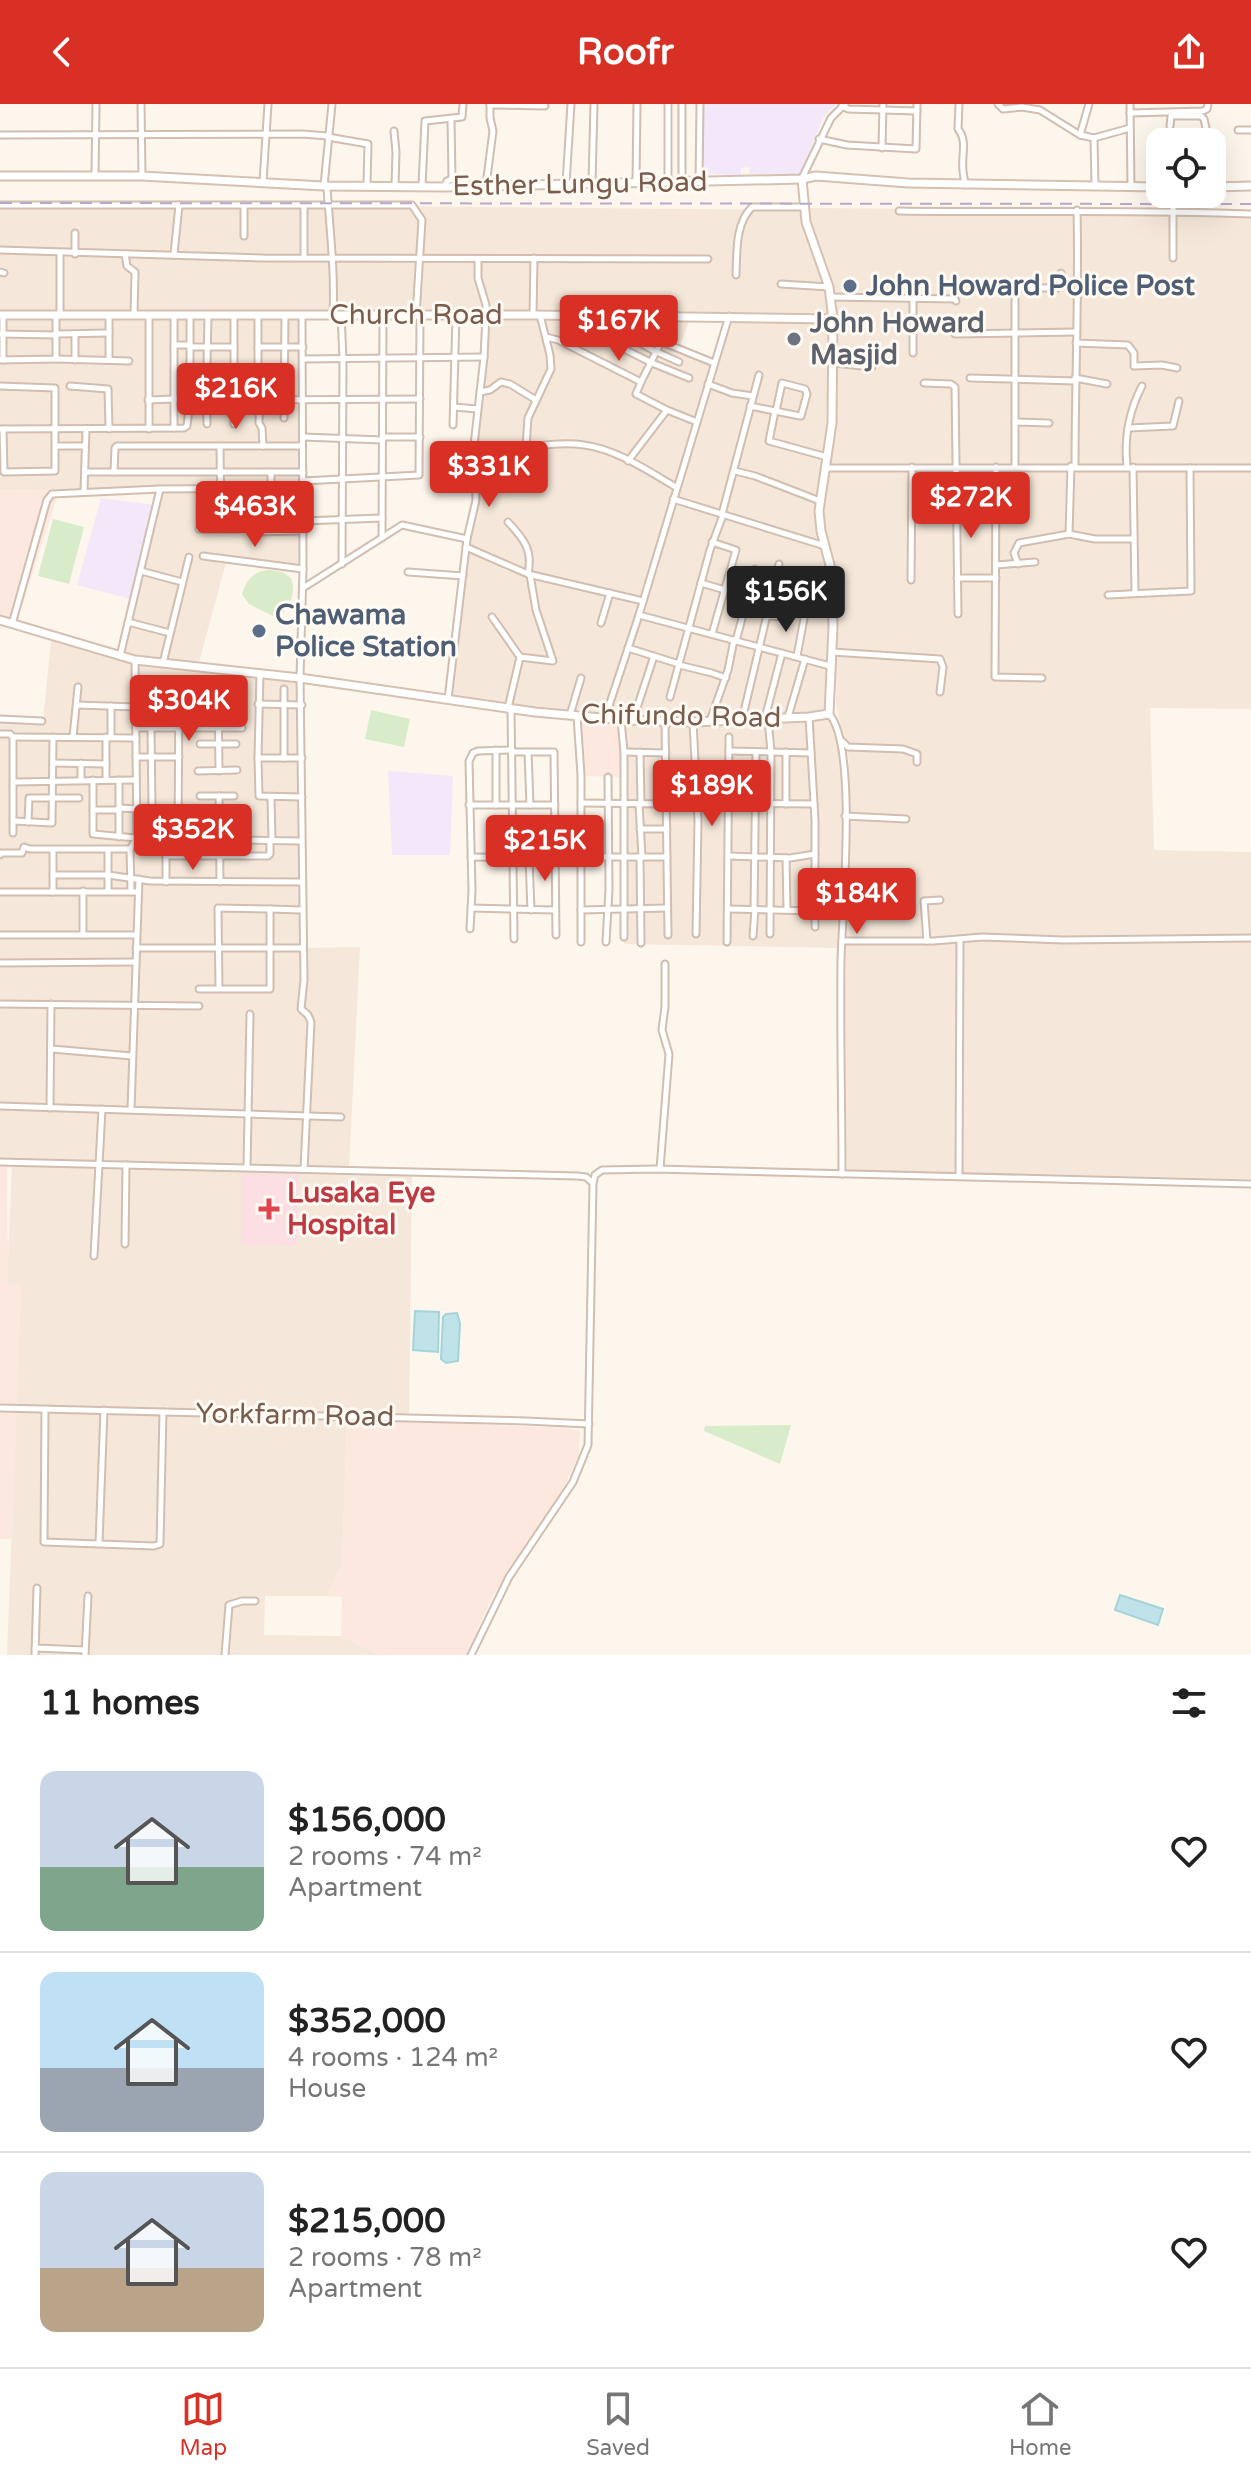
<!DOCTYPE html>
<meta charset="utf-8">
<style>
body{margin:0;font-family:"Varela Round",sans-serif;background:#f2f2f2;color:#222;height:100vh;display:flex;flex-direction:column;font-size:30px;white-space:nowrap}
*{box-sizing:border-box;margin:0}
p{font-size:26px;color:#767676}
.icon{flex:none;width:44px;height:44px;fill:none;stroke:currentColor;stroke-width:2;stroke-linecap:round;stroke-linejoin:round}
.map{position:relative;height:1551px;overflow:hidden}
.sheet{display:flex;flex-direction:column;background:#fff;flex:1}
.sheet>*{flex:none}
.tools{position:absolute;left:1146px;top:24px;display:grid;gap:16px}
.tools a{display:grid;place-items:center;width:80px;height:80px;border-radius:16px;background:#fff;box-shadow:0 8px 32px #0002;font-size:40px}
.price{position:absolute;translate:-50% -68px;padding:0 18px;border-radius:8px;background:#d93025;color:#fff;font-size:26px;line-height:52px;filter:drop-shadow(0 2px 4px #0008)}
.price::after{content:'';position:absolute;left:50%;top:48px;width:24px;height:18px;margin-left:-12px;background:inherit;clip-path:polygon(0 0,100% 0,50% 100%)}
.price.selected{background:#222;color:#fff}
ul{padding:0;list-style:none}
li{display:flex;align-items:center;gap:24px;height:200px;padding:0 40px}
li+li{border-top:2px solid #e0e0e0}
li span{display:grid;place-items:center;flex:none;width:224px;height:160px;border-radius:16px;color:#555}
li>.icon{margin-inline-start:auto}
span .icon{width:96px;height:96px;fill:#fffc;stroke-width:1}
li b{font-size:34px}
h2{display:flex;justify-content:space-between;align-items:center;height:96px;padding:0 40px;font-size:34px}
header{display:flex;justify-content:space-between;align-items:center;height:104px;padding:0 40px;background:#d93025;color:#fff;font-size:36px;font-weight:700}
.dock{display:flex;justify-content:space-around;align-items:center;height:112px;border-top:2px solid #e0e0e0;background:#fff;font-size:22px;color:#767676}
.dock a{display:grid;justify-items:center;gap:4px}
.dock .selected{color:#d93025}
.map>svg:first-child{display:block}
</style>
<header><svg class="icon" aria-label="back" viewBox="0 0 24 24"><path d="M15 5l-7 7 7 7"/></svg>Roofr<svg class="icon" aria-label="share" viewBox="0 0 24 24"><path d="M12 15V3M7 8l5-5 5 5M5 13v7h14v-7"/></svg></header>
<div class="map">
<svg width="1251" height="1551" viewBox="0 0 1251 1551">
<rect width="100%" height="100%" fill="#fdf6ec"/>
<!-- residential -->
<g fill="#f5e8da">
<polygon points="381,102 798,106 805,119 829,192 831,209 827,213 691,213 679,243 717,261 730,221 736,217 830,218 829,332 817,400 829,467 831,609 839,633 844,685 844,763 838,844 624,840 624,617 448,595 468,431 477,394 475,356 489,213 304,212 304,465 227,455 198,562 161,558 125,550 123,548 163,383 59,387 0,386 0,104"/>
<polygon points="807,104 1251,107 1251,605 1150,604 1154,746 1251,748 1251,1075 847,1066 845,891 850,717 849,657 836,602 836,552 840,480 827,444 823,399 835,309 837,196 828,165 813,130"/>
<polygon points="51,536 137,560 255,573 300,574 302,844 360,843 349,1066 0,1056 0,618 43,618"/>
<polygon points="12,1062 412,1072 409,1318 347,1316 342,1459 327,1492 265,1492 264,1531 341,1532 381,1551 7,1551 21,1182 7,1181"/>
</g>
<!-- commercial -->
<g fill="#fde8e0">
<polygon points="0,386 59,387 18,515 12,513 11,517 0,514"/>
<polygon points="579,613 623,616 621,673 581,672"/>
<polygon points="0,1062 7,1062 7,1135 9,1138 7,1180 21,1182 12,1435 0,1435"/>
<polygon points="347,1315 564,1324 580,1327 579,1350 563,1386 491,1495 466,1551 381,1551 341,1532 342,1493 327,1492 342,1459"/>
</g>
<!-- education -->
<g fill="#f3e8fa">
<polygon points="701,0 837,0 824,12 800,70 750,70 749,63 741,64 741,71 701,70"/>
<polygon points="101,394 154,401 130,495 77,481"/>
<polygon points="388,667 453,672 450,751 392,751"/>
</g>
<!-- medical -->
<polygon fill="#fbdfe3" points="241,1067 299,1069 297,1142 241,1141"/>
<!-- green -->
<g fill="#d8ecc9">
<polygon points="53,415 84,423 69,480 38,472"/>
<path d="M269,466L282,468L291,474C297,491 289,501 279,515L249,500L242,490C246,476 254,467 269,466Z"/>
<polygon points="371,606 410,615 404,643 365,635"/>
<polygon points="791,1321 780,1360 704,1327 705,1322"/>
</g>
<!-- water -->
<g fill="#bfe3e8" stroke="#a5d3da" stroke-width="2">
<polygon points="415,1207 439,1208 438,1248 413,1246"/>
<polygon points="457,1209 460,1219 458,1257 446,1259 441,1255 443,1213 446,1210"/>
<polygon points="1120,1491 1163,1505 1158,1521 1115,1506"/>
</g>
<g fill="none" stroke-linecap="round" stroke-linejoin="round">
<!-- street casing -->
<g stroke="#d1beb0" stroke-width="9">
<g id="street">
<polyline points="141,0 142,72"/>
<path d="M332,0L324,82L327,84C330,127 335,168 333,211"/>
<path d="M959,0L958,25C968,37 961,52 963,67C963,71 965,76 965,81"/>
<polyline points="998,0 1003,5 1022,3 1040,6 1080,31 1094,34 1130,24"/>
<polyline points="1130,0 1131,83"/>
<polyline points="490,1 545,2"/>
<polyline points="842,2 848,5 917,7"/>
<polyline points="1130,9 1203,7 1207,5 1208,0"/>
<polyline points="1170,22 1171,12 1201,12 1204,15 1209,38"/>
<polyline points="1238,26 1251,26"/>
<polyline points="394,27 396,48 395,82"/>
<polyline points="0,31 302,30 328,32"/>
<polyline points="1080,31 1089,0"/>
<polyline points="328,33 368,40 367,81"/>
<polyline points="1094,34 1095,82"/>
<polyline points="819,35 847,41 916,45 917,0"/>
<polyline points="882,44 883,0"/>
<polyline points="1212,55 1212,65"/>
<polyline points="95,71 96,0"/>
<polyline points="802,74 831,14 845,0"/>
<polyline points="263,78 268,0"/>
<polyline points="636,78 637,0"/>
<polyline points="668,78 668,0"/>
<polyline points="682,78 682,0"/>
<polyline points="699,78 700,0"/>
<polyline points="566,80 571,0"/>
<polyline points="592,80 594,0"/>
<polyline points="486,81 493,27 490,14 490,0"/>
<polyline points="422,82 425,17 462,13 463,0"/>
<polyline points="444,83 447,77 452,75 451,15"/>
<polyline points="1173,90 1173,154"/>
<polyline points="0,101 412,101 422,116 416,212"/>
<polyline points="304,102 304,153"/>
<path d="M899,107C1016,109 1134,105 1251,110"/>
<polyline points="244,132 244,101"/>
<polyline points="0,146 263,154 708,155"/>
<polyline points="60,149 60,211"/>
<polyline points="75,150 75,129"/>
<polyline points="125,150 127,162 135,168 134,211"/>
<polyline points="174,150 179,101"/>
<polyline points="0,168 4,169"/>
<path d="M736,171C737,148 735,120 752,103H804"/>
<polyline points="781,180 829,183"/>
<polyline points="831,193 955,195 956,197"/>
<polyline points="109,211 109,256"/>
<polyline points="174,211 174,295 234,296"/>
<polyline points="302,211 303,465 300,574 304,876 301,905 308,911 311,918 304,1065"/>
<polyline points="341,211 343,255 342,460"/>
<polyline points="533,211 534,154"/>
<polyline points="623,229 656,248"/>
<polyline points="0,230 56,231"/>
<polyline points="56,230 109,229"/>
<polyline points="955,230 1076,228"/>
<polyline points="546,233 558,236 641,278 636,290 667,306"/>
<polyline points="600,233 652,259 689,274"/>
<polyline points="1076,239 1128,241 1134,249 1134,262 1162,261 1177,264"/>
<polyline points="174,241 190,241"/>
<polyline points="190,243 234,243"/>
<polyline points="258,243 303,243"/>
<polyline points="619,244 624,228 640,229 714,259"/>
<polyline points="657,248 679,258"/>
<polyline points="913,249 913,194"/>
<polyline points="56,255 129,257"/>
<polyline points="303,255 484,253"/>
<polyline points="0,256 56,255 56,211"/>
<polyline points="3,256 3,211"/>
<polyline points="75,256 75,230"/>
<polyline points="258,259 258,211"/>
<polyline points="833,259 872,263"/>
<polyline points="207,260 208,211"/>
<polyline points="970,274 1075,277"/>
<polyline points="1075,274 1107,280"/>
<polyline points="206,277 207,320"/>
<polyline points="260,278 259,319 262,324 263,342"/>
<polyline points="641,278 661,238"/>
<polyline points="924,279 951,280 955,283 958,510"/>
<polyline points="708,280 732,289 753,292"/>
<polyline points="0,282 55,284 55,367 4,368 3,325"/>
<polyline points="70,282 108,285 109,325"/>
<polyline points="480,288 490,286 501,278 510,280 536,296"/>
<polyline points="234,293 260,293"/>
<polyline points="148,296 174,295 174,324"/>
<polyline points="260,296 420,295"/>
<polyline points="750,302 800,312 801,312 807,290 805,285 782,279 776,307"/>
<polyline points="454,303 477,305"/>
<polyline points="775,307 769,337 827,353"/>
<polyline points="284,314 285,211"/>
<polyline points="1015,318 1049,319"/>
<polyline points="234,320 234,211"/>
<polyline points="453,321 456,212"/>
<polyline points="1128,324 1173,322 1179,297"/>
<polyline points="0,325 184,324 187,322 190,295 190,211"/>
<polyline points="149,325 149,212"/>
<polyline points="303,333 383,336"/>
<polyline points="383,333 420,333"/>
<polyline points="56,342 85,342"/>
<polyline points="220,342 221,425"/>
<path d="M526,343C545,341 565,338 584,341C616,345 648,367 676,383"/>
<polyline points="474,356 526,343 528,314 551,265 550,251 540,211"/>
<polyline points="628,357 667,306 697,318"/>
<path d="M1075,362C1075,277 1079,191 1077,106"/>
<path d="M1127,362C1124,334 1129,307 1142,282"/>
<polyline points="996,363 995,573 1042,574"/>
<polyline points="1015,363 1015,188 1019,184 1057,184 1061,169"/>
<polyline points="1133,363 1135,489"/>
<polyline points="825,364 1251,364"/>
<polyline points="735,367 755,372 820,397"/>
<polyline points="85,368 303,368"/>
<polyline points="114,368 115,344 117,342 302,342"/>
<polyline points="303,377 419,371 420,212"/>
<polyline points="271,384 271,368"/>
<polyline points="84,387 86,326"/>
<polyline points="673,395 825,442"/>
<polyline points="220,400 242,402"/>
<polyline points="722,410 759,271"/>
<polyline points="303,417 382,414"/>
<path d="M508,418C524,435 533,446 528,470"/>
<polyline points="199,425 239,425"/>
<polyline points="273,427 273,384"/>
<polyline points="252,428 303,427"/>
<polyline points="1069,430 1071,362"/>
<polyline points="382,434 383,212"/>
<polyline points="466,443 528,470 643,497"/>
<polyline points="203,452 303,465"/>
<polyline points="1018,460 1014,449 1019,439 1069,430 1095,435 1133,435"/>
<polyline points="996,461 1035,458"/>
<polyline points="141,467 182,478"/>
<polyline points="408,468 463,472"/>
<polyline points="776,473 795,479 787,512"/>
<polyline points="957,474 996,474"/>
<polyline points="911,476 912,363"/>
<polyline points="701,479 725,486"/>
<polyline points="303,484 402,421 467,435"/>
<polyline points="1108,491 1191,487 1190,364"/>
<polyline points="639,511 830,562"/>
<polyline points="768,512 787,513 799,507 805,509 797,552"/>
<polyline points="492,513 520,553 508,604"/>
<polyline points="128,518 170,529"/>
<polyline points="601,519 610,489"/>
<polyline points="12,520 47,396 52,390 160,385 303,384"/>
<polyline points="712,530 736,446 712,438"/>
<polyline points="736,537 755,465"/>
<polyline points="628,544 679,560"/>
<polyline points="832,548 940,555 943,563 940,588"/>
<polyline points="120,552 160,385"/>
<polyline points="520,553 553,557 536,506 530,471"/>
<polyline points="135,556 137,734 301,737"/>
<polyline points="163,559 189,453"/>
<polyline points="679,561 712,569 726,574"/>
<polyline points="260,569 258,654 302,654"/>
<polyline points="218,578 219,667"/>
<polyline points="670,593 710,446 723,411"/>
<polyline points="448,595 467,435 476,396 474,341 484,253 486,212 486,201 478,174 478,155"/>
<polyline points="258,600 302,601"/>
<polyline points="77,601 136,603"/>
<polyline points="511,604 514,835"/>
<path d="M829,610C858,640 842,810 841,857C840,928 842,999 842,1070"/>
<polyline points="570,611 581,574"/>
<polyline points="577,612 581,671 581,838"/>
<polyline points="788,613 805,555"/>
<polyline points="809,613 815,716 815,823"/>
<polyline points="605,614 639,511 729,212"/>
<polyline points="765,614 782,549"/>
<polyline points="0,615 42,617"/>
<polyline points="768,615 771,648 770,830"/>
<polyline points="621,616 624,648 624,833"/>
<polyline points="633,616 654,552"/>
<polyline points="742,616 779,460"/>
<polyline points="665,617 668,831"/>
<polyline points="710,617 728,566 734,536"/>
<polyline points="693,618 698,716 696,830"/>
<polyline points="136,624 242,624"/>
<polyline points="151,624 152,705"/>
<polyline points="0,630 10,630 13,633 13,729"/>
<polyline points="13,633 136,634"/>
<polyline points="73,633 78,583"/>
<polyline points="111,633 111,602"/>
<polyline points="842,637 848,643 903,645 917,650 917,658"/>
<polyline points="200,640 236,640"/>
<polyline points="496,646 496,701"/>
<polyline points="729,647 811,649"/>
<polyline points="512,648 554,648 556,831"/>
<polyline points="528,648 530,701"/>
<polyline points="624,648 666,649"/>
<polyline points="640,648 641,700"/>
<polyline points="136,653 179,653"/>
<polyline points="258,654 259,692 302,693"/>
<polyline points="284,654 284,585"/>
<polyline points="53,659 106,660"/>
<polyline points="198,667 237,666"/>
<polyline points="81,676 81,659"/>
<polyline points="93,676 93,730 136,734"/>
<polyline points="106,676 106,633"/>
<polyline points="119,676 119,733"/>
<polyline points="14,678 135,676"/>
<polyline points="200,692 234,692"/>
<polyline points="219,692 220,778"/>
<polyline points="271,693 272,736"/>
<polyline points="581,699 666,700"/>
<polyline points="729,699 814,700"/>
<polyline points="639,700 642,753"/>
<polyline points="786,700 786,648"/>
<polyline points="469,701 555,701"/>
<polyline points="119,704 177,707"/>
<polyline points="93,706 119,706"/>
<polyline points="845,712 906,715"/>
<polyline points="14,717 52,719 53,633"/>
<polyline points="28,718 29,694 79,694"/>
<polyline points="640,725 667,725"/>
<polyline points="166,736 166,778"/>
<polyline points="178,736 179,580"/>
<polyline points="0,751 1,749 22,749 24,743 30,745 130,745"/>
<polyline points="166,752 268,752 270,750 270,736"/>
<polyline points="729,752 790,754 815,750"/>
<polyline points="471,753 554,754"/>
<polyline points="582,753 667,753"/>
<polyline points="640,753 641,839"/>
<polyline points="529,754 531,806"/>
<polyline points="786,754 787,806"/>
<polyline points="53,771 108,771 150,777 301,778"/>
<polyline points="83,787 83,831"/>
<polyline points="108,787 108,746"/>
<polyline points="0,788 137,788"/>
<polyline points="53,788 53,746"/>
<polyline points="131,788 130,745 137,734"/>
<polyline points="471,804 555,806"/>
<polyline points="270,805 301,806"/>
<polyline points="728,805 815,807"/>
<polyline points="754,805 756,648"/>
<polyline points="581,806 667,804"/>
<polyline points="470,825 472,787 469,657 473,649 478,647 512,646"/>
<polyline points="0,831 136,831"/>
<polyline points="753,832 755,805"/>
<polyline points="842,837 934,837 982,833 1064,836 1251,834"/>
<polyline points="927,837 924,797 940,796"/>
<polyline points="606,838 609,785 608,673"/>
<polyline points="727,838 729,633"/>
<polyline points="136,844 302,844"/>
<polyline points="0,859 136,858"/>
<polyline points="199,885 270,885 270,805 218,804 219,885"/>
<polyline points="0,900 199,902"/>
<polyline points="52,945 132,952"/>
<polyline points="0,1002 341,1013"/>
<polyline points="50,1004 51,900"/>
<polyline points="131,1005 139,775"/>
<polyline points="0,1058 577,1072 586,1073 593,1079 588,1341 573,1378 509,1473 471,1551"/>
<polyline points="247,1064 250,910"/>
<polyline points="660,1065 669,950 662,926 665,903 665,860"/>
<polyline points="959,1072 960,835"/>
<polyline points="593,1079 595,1071 602,1066 656,1065 1251,1080"/>
<polyline points="125,1140 126,1061"/>
<polyline points="94,1152 102,1005"/>
<polyline points="0,1304 526,1317 589,1320"/>
<polyline points="45,1305 44,1438 154,1442 160,1440 163,1308"/>
<polyline points="99,1439 104,1306"/>
<polyline points="35,1544 85,1546"/>
<polyline points="35,1551 37,1484"/>
<polyline points="85,1551 88,1492"/>
<polyline points="225,1551 229,1501 242,1497 255,1497"/>
</g>
</g>
<!-- secondary casing -->
<g stroke="#d6c0b0" stroke-width="11">
<g id="secondary">
<polyline points="0,72 142,72 324,82 444,83 802,75 816,72 908,79 1160,83"/>
<polyline points="1212,83 1251,82"/>
<polyline points="0,211 533,211 833,215"/>
<polyline points="0,516 135,556 300,574 535,608 624,616 693,618 809,613 829,610 833,523 832,480 830,461 821,427 819,407 832,319 833,215 829,183 806,118 802,75"/>
</g>
</g>
<!-- street -->
<use href="#street" stroke="#fff" stroke-width="5"/>
<!-- secondary -->
<use href="#secondary" stroke="#fff" stroke-width="7"/>
<!-- rail -->
<polyline stroke="#b9a8c9" stroke-width="2" stroke-dasharray="12 8" stroke-linecap="butt" points="0,99 1251,100"/>
</g>
<!-- markers -->
<g fill="#5c6f8a" stroke="#fffaf3" stroke-width="3">
<circle cx="850" cy="182" r="8"/>
<circle cx="259" cy="527" r="8"/>
</g>
<circle fill="#6b7280" stroke="#fffaf3" stroke-width="3" cx="794" cy="235" r="8"/>
<path fill="#e0444e" stroke="#fffaf3" stroke-width="3" d="M265 1093h8v8h8v8h-8v8h-8v-8h-8v-8h8z"/>
<g text-anchor="middle" dominant-baseline="central" stroke-width="6" stroke-linejoin="round" paint-order="stroke">
<!-- street labels -->
<g font-size="28" fill="#7a5c4d" stroke="#fffaf3">
<text transform="translate(580 80) rotate(-1)">Esther Lungu Road</text>
<text x="416" y="211">Church Road</text>
<text transform="translate(681 612) rotate(1)">Chifundo Road</text>
<text transform="translate(295 1311) rotate(1)">Yorkfarm Road</text>
</g>
<!-- service labels -->
<g font-size="28" font-weight="bold" fill="#4e5e75" stroke="#fffaf3" text-anchor="start">
<text x="866" y="182">John Howard Police Post</text>
<text x="275" y="511">Chawama<tspan x="275" dy="32">Police Station</tspan></text>
</g>
<!-- worship labels -->
<g font-size="28" font-weight="bold" fill="#5b616d" stroke="#fffaf3" text-anchor="start">
<text x="810" y="219">John Howard<tspan x="810" dy="32">Masjid</tspan></text>
</g>
<!-- health labels -->
<g font-size="28" font-weight="bold" fill="#be3a42" stroke="#fffaf3" text-anchor="start">
<text x="287" y="1089">Lusaka Eye<tspan x="287" dy="32">Hospital</tspan></text>
</g>
</g>
</svg>
<div class="tools">
<a><svg class="icon" aria-label="locate" viewBox="0 0 24 24"><circle cx="12" cy="12" r="6"/><path d="M12 2v4M12 18v4M2 12h4M18 12h4"/></svg></a>
</div>
<b class="price" style="left:619px;top:259px">$167K</b>
<b class="price" style="left:236px;top:327px">$216K</b>
<b class="price" style="left:489px;top:405px">$331K</b>
<b class="price" style="left:971px;top:436px">$272K</b>
<b class="price" style="left:255px;top:445px">$463K</b>
<b class="price selected" style="left:786px;top:530px">$156K</b>
<b class="price" style="left:189px;top:639px">$304K</b>
<b class="price" style="left:712px;top:724px">$189K</b>
<b class="price" style="left:193px;top:768px">$352K</b>
<b class="price" style="left:545px;top:779px">$215K</b>
<b class="price" style="left:857px;top:832px">$184K</b>
</div>
<section class="sheet">
<h2>11 homes<svg class="icon" aria-label="filters" viewBox="0 0 24 24"><path d="M4 7h16M4 17h16"/><circle cx="9" cy="7" r="2"/><circle cx="15" cy="17" r="2"/></svg></h2>
<ul>
<li><span style="background:linear-gradient(#c9d6e8 60%,#7fa58c 0)"><svg class="icon" aria-label="home" viewBox="0 0 24 24"><path d="M3 11l9-7 9 7M6 9v11h12V9"/></svg></span><div><b>$156,000</b><p>2 rooms · 74 m²</p><p>Apartment</p></div><svg class="icon" aria-label="heart" viewBox="0 0 24 24"><path d="M12 20l-8-8c-3-5 5-10 8-4 3-6 11-1 8 4z"/></svg></li>
<li><span style="background:linear-gradient(#bfe0f5 60%,#9aa5b1 0)"><svg class="icon" aria-label="home" viewBox="0 0 24 24"><path d="M3 11l9-7 9 7M6 9v11h12V9"/></svg></span><div><b>$352,000</b><p>4 rooms · 124 m²</p><p>House</p></div><svg class="icon" aria-label="heart" viewBox="0 0 24 24"><path d="M12 20l-8-8c-3-5 5-10 8-4 3-6 11-1 8 4z"/></svg></li>
<li><span style="background:linear-gradient(#c9d6e8 60%,#b9a48a 0)"><svg class="icon" aria-label="home" viewBox="0 0 24 24"><path d="M3 11l9-7 9 7M6 9v11h12V9"/></svg></span><div><b>$215,000</b><p>2 rooms · 78 m²</p><p>Apartment</p></div><svg class="icon" aria-label="heart" viewBox="0 0 24 24"><path d="M12 20l-8-8c-3-5 5-10 8-4 3-6 11-1 8 4z"/></svg></li>
</ul>
</section>
<nav class="dock">
<a class="selected"><svg class="icon" aria-label="map" viewBox="0 0 24 24"><path d="M3 6l6-2 6 2 6-2v14l-6 2-6-2-6 2zM9 4v14M15 6v14"/></svg>Map</a>
<a><svg class="icon" aria-label="saved" viewBox="0 0 24 24"><path d="M7 4h10v16l-5-4-5 4z"/></svg>Saved</a>
<a><svg class="icon" aria-label="home" viewBox="0 0 24 24"><path d="M3 11l9-7 9 7M6 9v11h12V9"/></svg>Home</a>
</nav>
